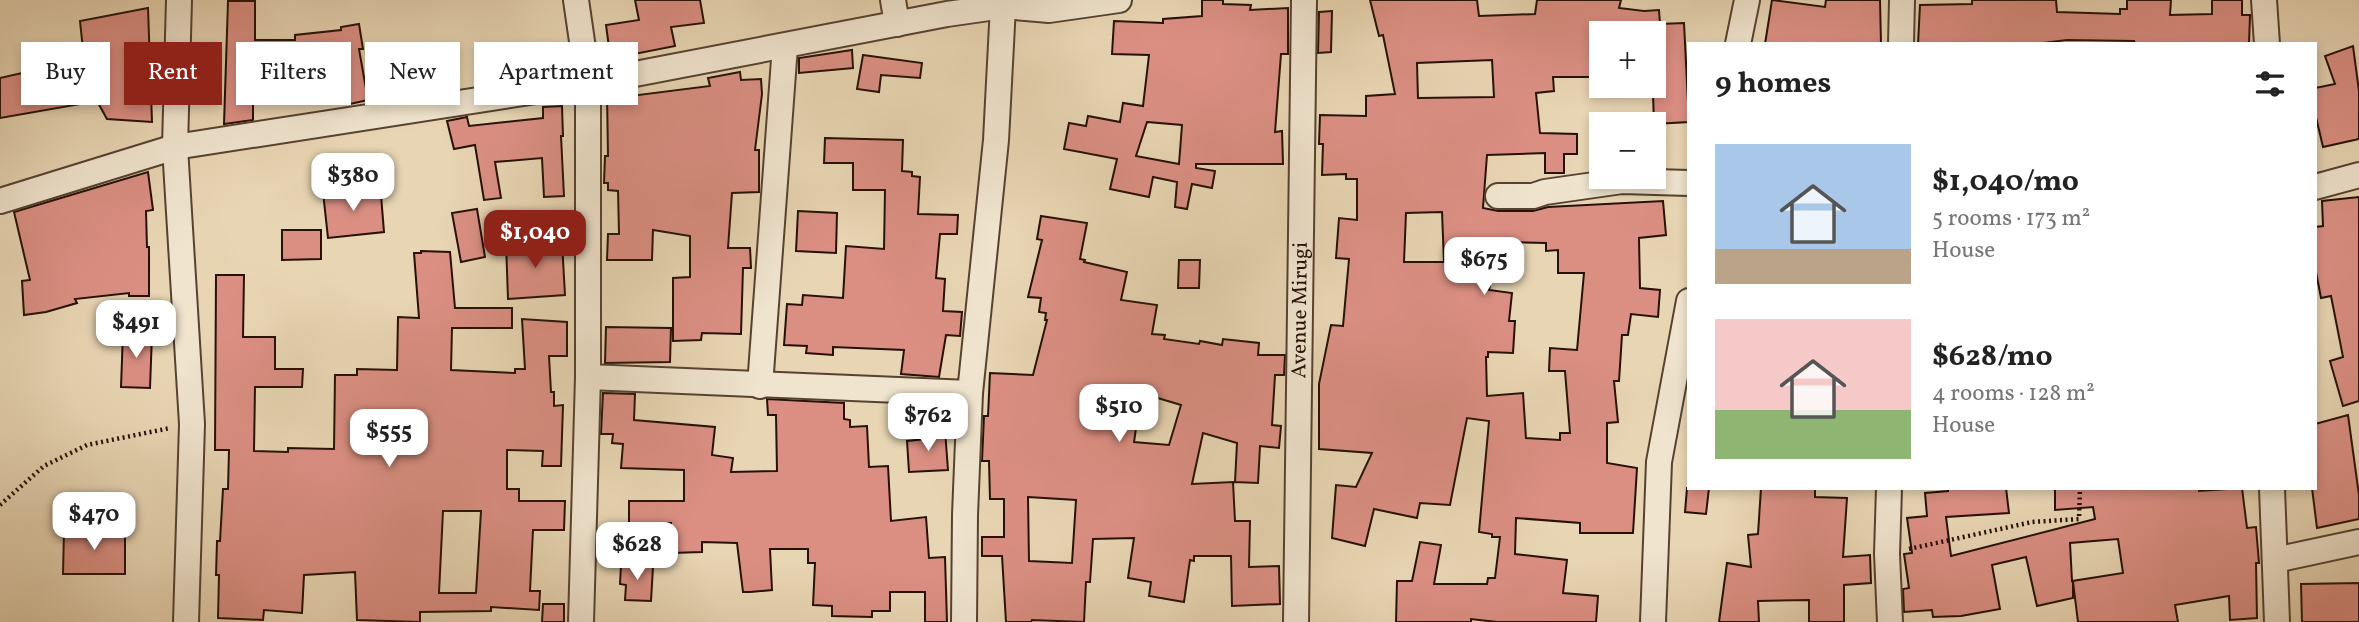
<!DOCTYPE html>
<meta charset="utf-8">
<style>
body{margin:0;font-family:Vollkorn,serif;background:#f2f2f2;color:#222;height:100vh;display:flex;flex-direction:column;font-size:26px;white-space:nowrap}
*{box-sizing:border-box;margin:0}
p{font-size:23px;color:#767676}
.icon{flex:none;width:38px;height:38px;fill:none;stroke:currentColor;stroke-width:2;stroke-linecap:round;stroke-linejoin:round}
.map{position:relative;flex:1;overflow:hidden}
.panel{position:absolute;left:1687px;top:42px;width:630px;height:448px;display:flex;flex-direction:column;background:#fff;border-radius:0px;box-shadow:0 4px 10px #0003}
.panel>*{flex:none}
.top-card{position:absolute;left:21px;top:42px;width:665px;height:63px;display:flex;gap:14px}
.buttons{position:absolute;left:1589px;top:21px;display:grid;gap:14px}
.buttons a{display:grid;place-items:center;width:77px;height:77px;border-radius:0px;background:#fff;box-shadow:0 4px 10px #0003;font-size:35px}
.price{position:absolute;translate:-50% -60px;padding:0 16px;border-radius:14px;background:#fff;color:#222;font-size:23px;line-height:46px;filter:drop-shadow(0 2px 4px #0008)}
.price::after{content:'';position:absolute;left:50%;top:42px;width:21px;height:16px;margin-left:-10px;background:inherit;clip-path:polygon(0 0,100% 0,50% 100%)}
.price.on{background:#8f2418;color:#fff}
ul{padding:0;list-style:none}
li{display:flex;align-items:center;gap:21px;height:175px;padding:0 28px}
li span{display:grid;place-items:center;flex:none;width:196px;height:140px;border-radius:0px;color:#555}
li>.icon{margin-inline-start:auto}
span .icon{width:84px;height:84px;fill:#fffc;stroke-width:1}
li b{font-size:30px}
h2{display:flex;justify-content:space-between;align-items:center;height:84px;padding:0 28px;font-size:30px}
.tag{padding:0 24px;border-radius:0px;background:#fff;box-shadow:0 4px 10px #0003;font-size:24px;line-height:63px}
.tag.on{background:#8f2418;color:#fff}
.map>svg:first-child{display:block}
</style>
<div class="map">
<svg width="2359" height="622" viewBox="0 0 2359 622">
<rect width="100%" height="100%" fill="#e8d5b3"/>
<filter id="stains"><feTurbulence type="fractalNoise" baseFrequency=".00286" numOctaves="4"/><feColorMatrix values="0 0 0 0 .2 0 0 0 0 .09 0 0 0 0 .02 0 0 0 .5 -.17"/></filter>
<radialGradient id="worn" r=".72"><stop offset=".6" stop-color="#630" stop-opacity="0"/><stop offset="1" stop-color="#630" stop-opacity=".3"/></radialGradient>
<!-- building -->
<g fill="#db8f83" stroke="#261105" stroke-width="2" fill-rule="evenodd">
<polygon points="635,0 700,0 704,23 671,27 675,46 634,54 634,59 611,62 606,25 639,20"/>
<path d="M1202,0H1223V4L1251,5L1250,10L1288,8V54H1281L1275,132L1282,131L1283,164H1196V168L1215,171L1212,188L1192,184L1187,209L1175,207L1177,182L1153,177L1149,197L1110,189L1117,159L1064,149L1069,123L1086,126L1088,116L1120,122L1123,103L1143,106L1149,55L1112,54L1114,21L1163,23V19L1202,16ZM1147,122L1182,125L1179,164L1136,156Z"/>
<path d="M1370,0H1477L1479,16L1535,14L1537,0H1621L1619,8L1644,11L1659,10L1660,24L1684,23L1689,122L1654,124L1653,94H1662L1660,32L1618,28L1617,33H1601V63L1592,62V77H1553L1554,91L1536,93L1540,133L1577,134V154H1564V173H1545V153L1487,155L1483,208L1498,211H1533L1548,207L1663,201L1666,235L1639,238L1640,288L1660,290L1658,317L1631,314L1628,335H1622L1619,381H1614L1618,422L1607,423V463L1637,468L1633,533H1580V523L1516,518L1515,554L1567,560L1563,593L1598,596L1596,622H1497L1471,619V622H1396L1397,581H1412L1420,542L1441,545L1434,584H1487L1488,578H1495L1500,537H1492V534L1479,532L1489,421L1467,418L1450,505L1420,503L1417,518L1374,509L1365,546L1332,538L1336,485L1356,487L1372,453L1319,449V384L1331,325L1343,326L1349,259L1336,258L1339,218L1357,220V179H1346V174L1322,175L1323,144H1319L1320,115L1366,116V96L1395,94L1383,35L1379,36ZM1492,60L1494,97L1418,98L1417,63ZM1442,212L1444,262H1404L1406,213ZM1472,241L1546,243V251L1558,250V273H1584L1577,350L1550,348L1549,371H1565L1570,433H1560V440L1526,438L1523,393L1487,396L1486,357H1488V352L1513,353L1515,321H1509L1512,293L1489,290L1491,281L1472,278Z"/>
<polygon points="1772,0 1825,7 1826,0 1880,0 1881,44 1765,44"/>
<polygon points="1972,0 2056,0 2057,12 2120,14 2120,9 2127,9 2127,0 2171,0 2170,15 2212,14 2212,0 2242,0 2242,15 2250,15 2249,44 2134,44 2134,41 2067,40 2035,44 1918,44 1920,5 1972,4"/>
<polygon points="228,1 255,1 255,40 295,40 295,35 341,30 341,27 359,24 363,49 359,49 368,100 350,104 348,92 293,97 290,73 253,74 253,120 224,124"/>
<polygon points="148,8 152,122 107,119 97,101 0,118 0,78 84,59 80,21"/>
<polygon points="1332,11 1331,52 1318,53 1319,12"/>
<polygon points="2353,46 2359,91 2359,139 2323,147 2315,113 2315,88 2335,84 2325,56"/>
<polygon points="852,50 853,68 799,73 799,58"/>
<polygon points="863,55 922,63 920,78 881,75 879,92 857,89"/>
<polygon points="740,72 741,80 761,79 762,94 755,150 759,150 759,192 732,193 728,248 750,248 751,268 743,268 741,334 702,333 701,340 673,341 673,278 690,277 690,236 653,230 652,260 607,260 608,234 619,234 618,191 608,190 608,183 604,183 605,156 608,156 607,94 630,90 631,96 710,86 708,78"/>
<polygon points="562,106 563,136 561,136 564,196 544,197 542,158 495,162 501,198 484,200 475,145 454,149 447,121 467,117 469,126 543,118 543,107"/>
<polygon points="825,138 903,140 902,171 912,172 912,176 920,177 918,214 958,215 957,234 940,234 936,278 945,279 943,311 962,312 960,336 946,335 939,377 901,374 904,350 833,347 833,355 806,353 807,346 784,345 787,304 802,305 803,295 843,298 846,246 884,249 885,190 853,190 853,163 824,163"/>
<polygon points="148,172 153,210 146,211 147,247 149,247 149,296 129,296 129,293 75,299 77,303 46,312 24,315 22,281 30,280 14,212"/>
<polygon points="366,187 367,196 381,195 384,232 328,238 323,192"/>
<polygon points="2359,197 2359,401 2343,406 2330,361 2343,357 2331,296 2321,298 2315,267 2315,227 2323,226 2322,201"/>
<polygon points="477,209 485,257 461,262 452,213"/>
<polygon points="798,211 837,213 836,253 796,251"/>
<path d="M1041,216L1087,223L1080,259L1085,260L1084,262L1127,272L1121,300L1157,305L1152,334L1165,335L1164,339L1199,344L1200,341L1222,345L1223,339L1259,343L1258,355H1285L1284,375H1275L1272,425L1281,426L1279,448L1260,446L1258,483L1235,482L1237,443L1203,433L1192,484L1233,482L1235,521H1250L1249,567L1279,566L1280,604L1232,606L1231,556H1194V561L1190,560L1184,602L1149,596L1151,582L1128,578L1134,538L1093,539L1090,582H1086L1084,622L1032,620L1031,622H1006L1002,556H982V537H1004V499H990L989,461H982L984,416H988L990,373L1033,375L1047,320H1045L1046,313L1039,312L1041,298L1028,297L1042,240L1037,239ZM1141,393L1181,405L1169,445L1134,442ZM1028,497L1076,500L1072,563L1029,561Z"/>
<polygon points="282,230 321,230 321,259 282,260"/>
<polygon points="562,242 565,295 508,299 506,243"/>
<path d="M421,251L450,252L455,308H512V328H452L451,370L515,373V369H525L522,319L567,322V356H549L551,392H554V406L563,405L561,466H542L543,451L507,450V489H519V501H565L564,530H533L530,591H540L539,610L491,607V611L420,612V622L357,620L355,572L304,575L302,613L264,610L263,620L218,618L219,575H216L217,541H220L223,489H228L229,450H215L216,275H244L243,337H275V369H303L302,387H255L254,451L288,452V448L334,449L335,375H357V369L397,370L398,317L419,318L414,253H421ZM443,511H481L476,593H439Z"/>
<polygon points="1179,260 1200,260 1199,288 1178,288"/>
<polygon points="606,327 671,328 670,362 605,363"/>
<polygon points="123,333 152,334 150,388 121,387"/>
<polygon points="603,393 635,394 634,420 715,427 712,455 733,458 731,472 777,471 776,415 768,415 767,399 844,403 844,419 850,420 850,427 867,426 869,467 888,466 891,521 926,517 929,558 945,557 947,622 925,622 925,592 890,592 890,611 872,611 872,617 832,616 832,606 813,605 815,563 808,563 808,549 770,549 772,590 750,592 743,592 737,543 702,542 702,552 671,553 671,523 629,523 629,501 684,501 684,470 621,468 623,444 612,443 613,434 601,434"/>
<polygon points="2348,415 2359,495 2359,519 2317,528 2312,488 2315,488 2315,424"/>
<polygon points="945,430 948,470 909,472 907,441 925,439 924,432"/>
<polygon points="1687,488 1709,488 1706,514 1685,512"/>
<polygon points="1761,488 1815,488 1815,497 1847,498 1843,557 1870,555 1871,583 1844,585 1844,622 1809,622 1809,600 1758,601 1759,622 1719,622 1727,563 1751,567 1748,535 1758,534"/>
<path d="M1948,488H2006L2009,513L1946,517L1951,556L2095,519L2093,507L2055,510V488H2199V491L2242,488L2247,528L2256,527L2259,563H2256L2257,618L2230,620L2229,596L2175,605L2178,622H2078L2073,582V598L2037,606L2026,557L1992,565L2000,609L1961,616L1933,617L1932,610L1904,612L1903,589L1909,588L1904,554L1912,553L1907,518L1927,516L1925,493L1948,491ZM2118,539L2123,573L2072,581L2070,543Z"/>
<polygon points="64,529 125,529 125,574 63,574"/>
<polygon points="621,565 653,567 651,601 625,600 626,585 620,584"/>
<polygon points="2359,583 2359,622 2302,622 2301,584"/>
<polygon points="543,604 564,604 564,622 542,622"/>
</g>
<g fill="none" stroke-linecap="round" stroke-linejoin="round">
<!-- minor casing -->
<g stroke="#564230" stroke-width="28">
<g id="minor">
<polyline points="179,0 175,147 192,424 186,622"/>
<polyline points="576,0 588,83 588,377 581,622"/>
<polyline points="893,0 897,24"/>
<polyline points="2264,0 2267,44"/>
<polyline points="1738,44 1747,0"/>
<polyline points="1901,44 1902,0"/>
<polyline points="2315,187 2359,175"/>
<polyline points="1498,196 1533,196 1545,192 1622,181 1689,183"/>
<polyline points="0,201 175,147 588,83 947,14 1003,6 1049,10 1119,0"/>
<polyline points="588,377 970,393"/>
<polyline points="760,386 785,46"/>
<polyline points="1889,488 1887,554 1890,622"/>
<polyline points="2272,488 2277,622"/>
<polyline points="2275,560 2359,542"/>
<polyline points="964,622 965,515 970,393 996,140 1003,6"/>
<path id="s1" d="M1296,622L1304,0"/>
<polyline points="1653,622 1659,462 1689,301"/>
</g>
</g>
<!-- path -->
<g stroke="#261105" stroke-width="4.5" stroke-dasharray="2 3.5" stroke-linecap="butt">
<polyline points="0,505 44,466 87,445 170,428"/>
<polyline points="1909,549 2032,522 2079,519 2080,488"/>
</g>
<!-- minor -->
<use href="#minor" stroke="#f0e4ce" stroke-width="24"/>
</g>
<g text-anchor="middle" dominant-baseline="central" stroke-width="7" stroke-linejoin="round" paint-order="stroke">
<!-- street labels -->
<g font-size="21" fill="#261105" stroke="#f0e4ce">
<text stroke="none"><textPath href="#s1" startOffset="312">Avenue Mirugi</textPath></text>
</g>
</g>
<rect width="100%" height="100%" filter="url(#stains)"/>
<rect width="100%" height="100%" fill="url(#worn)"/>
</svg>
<div class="buttons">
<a>+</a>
<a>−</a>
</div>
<b class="price" style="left:353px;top:213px">$380</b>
<b class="price on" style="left:535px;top:270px">$1,040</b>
<b class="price" style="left:1484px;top:297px">$675</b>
<b class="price" style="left:136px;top:360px">$491</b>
<b class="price" style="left:1119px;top:444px">$510</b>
<b class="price" style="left:928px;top:453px">$762</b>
<b class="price" style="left:389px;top:469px">$555</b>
<b class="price" style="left:94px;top:552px">$470</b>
<b class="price" style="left:637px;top:582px">$628</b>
<div class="top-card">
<a class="tag">Buy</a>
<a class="tag on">Rent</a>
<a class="tag">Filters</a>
<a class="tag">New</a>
<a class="tag">Apartment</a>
</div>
<section class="panel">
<h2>9 homes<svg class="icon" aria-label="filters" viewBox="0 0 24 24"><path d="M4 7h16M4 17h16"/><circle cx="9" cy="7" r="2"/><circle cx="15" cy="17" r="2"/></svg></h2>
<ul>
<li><span style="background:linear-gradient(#a9c7e8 75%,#b9a48a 0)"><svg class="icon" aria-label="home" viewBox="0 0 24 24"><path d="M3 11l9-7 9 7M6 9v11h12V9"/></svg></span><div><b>$1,040/mo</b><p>5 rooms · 173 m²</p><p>House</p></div></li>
<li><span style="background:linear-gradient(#f6c9c9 65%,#8fb573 0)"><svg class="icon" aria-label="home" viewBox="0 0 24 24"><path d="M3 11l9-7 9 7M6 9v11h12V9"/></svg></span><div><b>$628/mo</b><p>4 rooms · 128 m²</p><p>House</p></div></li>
</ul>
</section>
</div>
